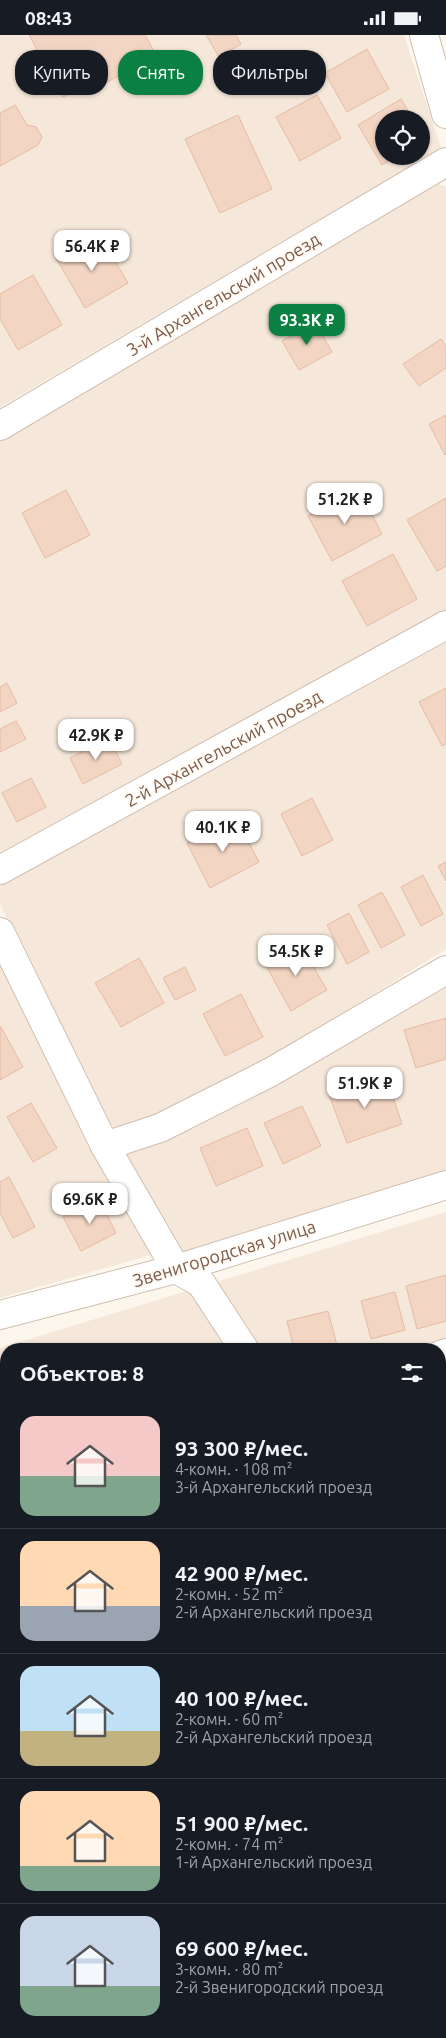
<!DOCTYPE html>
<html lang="ru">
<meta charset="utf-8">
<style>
body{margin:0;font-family:Ubuntu,sans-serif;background:#20242c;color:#f1f3f6;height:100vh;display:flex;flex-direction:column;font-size:19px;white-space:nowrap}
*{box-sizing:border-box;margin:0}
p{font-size:16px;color:#9ea1a6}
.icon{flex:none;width:28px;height:28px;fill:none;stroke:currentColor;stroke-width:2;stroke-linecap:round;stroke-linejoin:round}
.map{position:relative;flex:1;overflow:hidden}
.side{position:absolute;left:0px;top:1308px;width:446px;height:696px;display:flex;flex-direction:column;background:#171b24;border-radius:20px 20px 0 0;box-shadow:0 1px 4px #0004}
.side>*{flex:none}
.hud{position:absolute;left:15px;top:15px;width:416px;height:45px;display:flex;gap:10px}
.buttons{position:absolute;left:375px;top:75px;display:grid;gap:10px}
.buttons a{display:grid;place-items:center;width:55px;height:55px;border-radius:50%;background:#171b24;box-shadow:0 1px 4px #0004;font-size:25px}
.price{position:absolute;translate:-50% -42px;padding:0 11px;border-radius:10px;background:#fff;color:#222;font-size:16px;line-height:32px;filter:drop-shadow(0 1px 2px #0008)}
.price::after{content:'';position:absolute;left:50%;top:30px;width:15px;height:11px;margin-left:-8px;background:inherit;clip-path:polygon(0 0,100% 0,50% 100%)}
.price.selected{background:#0b8043;color:#fff}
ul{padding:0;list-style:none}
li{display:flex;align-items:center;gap:15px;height:125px;padding:0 20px}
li+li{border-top:1px solid #363941}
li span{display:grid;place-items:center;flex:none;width:140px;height:100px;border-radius:15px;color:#555}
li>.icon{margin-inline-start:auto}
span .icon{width:60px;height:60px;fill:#fffc;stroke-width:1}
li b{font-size:21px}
h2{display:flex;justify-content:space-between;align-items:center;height:60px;padding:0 20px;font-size:21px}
.tag{padding:0 18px;border-radius:20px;background:#171b24;box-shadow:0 1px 4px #0004;font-size:18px;line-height:45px}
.tag.selected{background:#0b8043;color:#fff}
.status{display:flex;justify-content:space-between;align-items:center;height:35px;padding:0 25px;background:#171b24;direction:ltr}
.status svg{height:14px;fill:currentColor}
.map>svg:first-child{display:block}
</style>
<div class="status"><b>08:43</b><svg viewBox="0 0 49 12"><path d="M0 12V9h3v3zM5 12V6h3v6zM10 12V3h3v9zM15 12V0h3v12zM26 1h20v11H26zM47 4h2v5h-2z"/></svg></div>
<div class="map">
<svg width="446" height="2003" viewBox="0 0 446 2003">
<rect width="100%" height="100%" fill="#fdf6ec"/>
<!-- residential -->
<g fill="#f5e8da" fill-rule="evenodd">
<path d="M0,0H404L441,113L0,372ZM384,84H421V121H384Z"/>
<polygon points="432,146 446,152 446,581 0,826 0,401"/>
<polygon points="446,600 446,914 276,1020 156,1086 119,1095 101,1083 0,869 0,853 4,842"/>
<polygon points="0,922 151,1220 0,1263"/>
<polygon points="446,941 446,1137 183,1219 122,1118"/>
<path d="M446,1177V2003H0V1313ZM6,1314H440V1998H6Z"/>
</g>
<!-- building -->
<g fill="#f3d5c3" stroke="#e6bba3">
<polygon points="29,0 145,0 156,20 93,55 89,48 63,62"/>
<polygon points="206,0 236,0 241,9 219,22"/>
<polygon points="367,14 389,54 347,77 325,38"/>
<polygon points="317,60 341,103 300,126 276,82"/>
<polygon points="401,64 413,84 384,84 384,121 397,121 382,130 358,90"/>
<polygon points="15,70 27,90 36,92 42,102 38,110 0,131 0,78"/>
<polygon points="238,80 272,154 220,178 185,104"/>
<polygon points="102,204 128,248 85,273 56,223 80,210 83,215"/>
<polygon points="33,240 62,290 18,315 0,284 0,259"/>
<polygon points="315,287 332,317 299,335 282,306"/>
<polygon points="441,304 446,311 446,333 419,351 403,329"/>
<polygon points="446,380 446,419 445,420 429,389"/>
<polygon points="359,454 382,499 332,526 308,481"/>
<polygon points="66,455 90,500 45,523 22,478"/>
<polygon points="446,463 446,531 437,536 407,485"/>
<polygon points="393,519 417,564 367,591 342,546"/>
<polygon points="7,648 17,668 0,677 0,652"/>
<polygon points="446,653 446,709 442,711 419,667"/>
<polygon points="16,686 26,704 0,717 0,694"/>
<polygon points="109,703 122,729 83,749 70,723"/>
<polygon points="31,743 46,772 17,787 2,758"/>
<polygon points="312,763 333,805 302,821 281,779"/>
<polygon points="236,783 259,827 210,853 187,808"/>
<polygon points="446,827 446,846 438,831"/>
<polygon points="423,840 443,879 421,891 401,852"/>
<polygon points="382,857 405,900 381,913 358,870"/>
<polygon points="349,878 369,917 347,929 327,890"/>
<polygon points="300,908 327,955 291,976 265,929"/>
<polygon points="139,923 164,968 121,992 95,948"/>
<polygon points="185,932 196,955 175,965 163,943"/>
<polygon points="241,959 263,1002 225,1021 203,979"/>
<polygon points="446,983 446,1024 416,1033 404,995"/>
<polygon points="0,992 1,992 23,1032 0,1045"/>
<polygon points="372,1041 376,1051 388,1047 402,1089 347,1108 328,1057"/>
<polygon points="31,1068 57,1113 33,1127 7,1082"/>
<polygon points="302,1071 321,1111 283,1129 264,1088"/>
<polygon points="247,1093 263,1131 216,1151 200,1113"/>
<polygon points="9,1142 35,1192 13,1203 0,1178 0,1147"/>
<polygon points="99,1164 116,1198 81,1216 63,1182"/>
<polygon points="446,1240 446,1286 417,1294 406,1251"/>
<polygon points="395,1257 405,1295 371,1304 361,1266"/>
<polygon points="328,1276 338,1314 294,1314 287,1286"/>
<polygon points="6,1615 6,1658 0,1660 0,1616"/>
<polygon points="440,1800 445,1819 440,1821"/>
<polygon points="6,1872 6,1902 0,1904 0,1874"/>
<polygon points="446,1903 446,1964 440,1966 440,1905"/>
<polygon points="6,1971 6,1998 22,1998 23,2003 0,2003 0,1972"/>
<polygon points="56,1998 91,1998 70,2003 58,2003"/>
<polygon points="205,1998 275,1998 276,2003 206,2003"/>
</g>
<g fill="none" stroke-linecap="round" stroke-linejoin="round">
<!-- minor casing -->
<g stroke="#d1beb0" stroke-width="30">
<g id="minor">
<polyline points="424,0 446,79"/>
<polyline points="0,391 446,127"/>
<polyline points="0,835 446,590"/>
<polyline points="0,897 105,1111 176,1234 201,1248 244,1314"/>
<polyline points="105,1111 160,1093 271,1037 446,935"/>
<polyline points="0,1280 176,1234 446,1150"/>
<polyline points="440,1320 446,1318"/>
<polyline points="4,1447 6,1454"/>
<polyline points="440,1536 446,1557"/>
<polyline points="165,1998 166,2003"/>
</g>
</g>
<!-- minor -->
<use href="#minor" stroke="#fff" stroke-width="28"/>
</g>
<g text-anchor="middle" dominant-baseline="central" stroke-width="4" stroke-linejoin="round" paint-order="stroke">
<!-- street labels -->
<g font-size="18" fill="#7a5c4d" stroke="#fffaf3">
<text transform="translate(223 259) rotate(-31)">3-й Архангельский проезд</text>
<text transform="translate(223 713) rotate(-29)">2-й Архангельский проезд</text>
<text transform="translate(224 1218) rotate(-17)">Звенигородская улица</text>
</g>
</g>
</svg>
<div class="buttons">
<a><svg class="icon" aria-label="locate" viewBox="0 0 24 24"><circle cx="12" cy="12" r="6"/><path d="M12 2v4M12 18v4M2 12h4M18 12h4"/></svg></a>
</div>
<b class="price" style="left:92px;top:237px">56.4K ₽</b>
<b class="price selected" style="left:307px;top:311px">93.3K ₽</b>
<b class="price" style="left:345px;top:490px">51.2K ₽</b>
<b class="price" style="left:96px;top:726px">42.9K ₽</b>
<b class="price" style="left:223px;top:818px">40.1K ₽</b>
<b class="price" style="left:296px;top:942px">54.5K ₽</b>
<b class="price" style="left:365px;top:1074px">51.9K ₽</b>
<b class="price" style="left:90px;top:1190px">69.6K ₽</b>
<div class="hud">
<a class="tag">Купить</a>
<a class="tag selected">Снять</a>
<a class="tag">Фильтры</a>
</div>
<section class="side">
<h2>Объектов: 8<svg class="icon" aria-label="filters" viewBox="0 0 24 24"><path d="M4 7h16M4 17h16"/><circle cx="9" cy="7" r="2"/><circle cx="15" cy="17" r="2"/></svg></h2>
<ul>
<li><span style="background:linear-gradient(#f6c9c9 60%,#7fa58c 0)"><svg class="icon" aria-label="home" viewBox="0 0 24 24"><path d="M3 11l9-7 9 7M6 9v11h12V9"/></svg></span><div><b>93 300 ₽/мес.</b><p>4-комн. · 108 m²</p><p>3-й Архангельский проезд</p></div></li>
<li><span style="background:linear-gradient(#ffd9b3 65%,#9aa5b1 0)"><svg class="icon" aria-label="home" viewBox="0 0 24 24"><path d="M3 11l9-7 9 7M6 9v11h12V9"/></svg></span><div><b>42 900 ₽/мес.</b><p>2-комн. · 52 m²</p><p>2-й Архангельский проезд</p></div></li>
<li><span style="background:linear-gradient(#bfe0f5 65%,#c2b280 0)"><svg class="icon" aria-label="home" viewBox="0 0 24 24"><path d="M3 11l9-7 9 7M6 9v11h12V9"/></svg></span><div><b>40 100 ₽/мес.</b><p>2-комн. · 60 m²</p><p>2-й Архангельский проезд</p></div></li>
<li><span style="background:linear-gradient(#ffd9b3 75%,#7fa58c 0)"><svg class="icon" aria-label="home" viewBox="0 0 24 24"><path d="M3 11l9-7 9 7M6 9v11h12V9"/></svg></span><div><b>51 900 ₽/мес.</b><p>2-комн. · 74 m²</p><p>1-й Архангельский проезд</p></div></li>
<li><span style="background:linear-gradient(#c9d6e8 70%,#7fa58c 0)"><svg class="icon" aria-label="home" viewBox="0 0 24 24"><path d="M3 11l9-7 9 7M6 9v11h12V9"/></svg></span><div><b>69 600 ₽/мес.</b><p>3-комн. · 80 m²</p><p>2-й Звенигородский проезд</p></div></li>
</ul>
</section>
</div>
